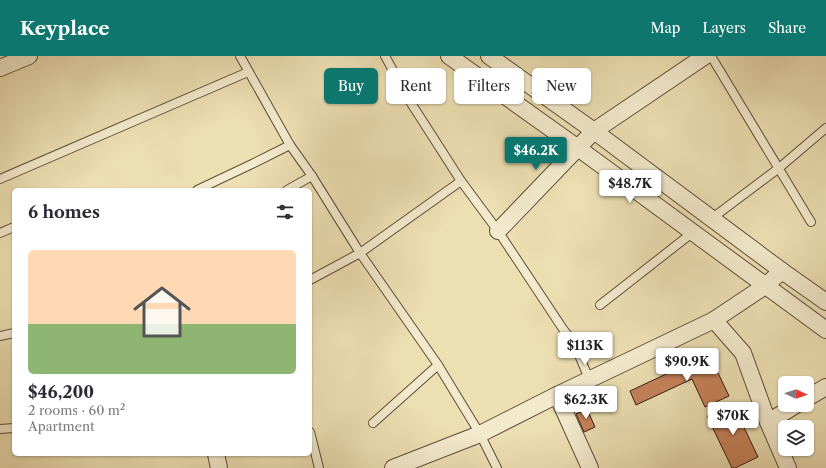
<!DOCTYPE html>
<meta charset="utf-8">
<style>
body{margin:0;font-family:"Libre Caslon Text",serif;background:#f2f2f3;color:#2b2b33;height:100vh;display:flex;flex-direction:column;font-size:15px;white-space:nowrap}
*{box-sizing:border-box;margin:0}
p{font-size:13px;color:#7c7c81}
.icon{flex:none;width:22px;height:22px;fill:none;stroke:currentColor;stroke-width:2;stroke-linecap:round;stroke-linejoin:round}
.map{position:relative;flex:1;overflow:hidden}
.side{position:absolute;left:12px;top:132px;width:300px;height:268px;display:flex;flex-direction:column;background:#fff;border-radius:6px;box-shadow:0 1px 3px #0004}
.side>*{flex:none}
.banner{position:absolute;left:324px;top:12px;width:380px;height:36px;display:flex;gap:8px}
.needle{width:26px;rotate:93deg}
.fabs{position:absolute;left:778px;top:320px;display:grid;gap:8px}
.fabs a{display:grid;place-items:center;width:36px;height:36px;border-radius:6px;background:#fff;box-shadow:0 1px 3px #0004;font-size:20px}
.price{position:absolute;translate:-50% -34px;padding:0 9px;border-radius:4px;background:#fff;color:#222;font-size:13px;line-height:26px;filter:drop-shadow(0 1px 2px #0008)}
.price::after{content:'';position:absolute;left:50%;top:24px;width:12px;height:9px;margin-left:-6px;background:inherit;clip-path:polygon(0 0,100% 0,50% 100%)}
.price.on{background:#0f766e;color:#fff}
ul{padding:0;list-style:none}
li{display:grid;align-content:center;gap:8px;height:212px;padding:0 16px}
li span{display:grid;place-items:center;height:124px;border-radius:6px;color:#555}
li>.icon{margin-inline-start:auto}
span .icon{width:72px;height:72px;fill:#fffc;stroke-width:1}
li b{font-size:17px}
h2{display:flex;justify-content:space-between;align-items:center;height:48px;padding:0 16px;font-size:17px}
.tag{padding:0 14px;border-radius:6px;background:#fff;box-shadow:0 1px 3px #0004;font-size:14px;line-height:36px}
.tag.on{background:#0f766e;color:#fff}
header{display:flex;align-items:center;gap:24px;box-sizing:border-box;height:56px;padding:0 20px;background:#0f766e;color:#fff}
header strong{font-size:19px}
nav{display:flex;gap:22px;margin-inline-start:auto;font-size:14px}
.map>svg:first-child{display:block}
</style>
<header>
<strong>Keyplace</strong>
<nav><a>Map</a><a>Layers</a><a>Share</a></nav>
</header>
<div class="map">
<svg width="826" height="412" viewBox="0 0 826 412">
<rect width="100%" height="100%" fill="#ecdfb2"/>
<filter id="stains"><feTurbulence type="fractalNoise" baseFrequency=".005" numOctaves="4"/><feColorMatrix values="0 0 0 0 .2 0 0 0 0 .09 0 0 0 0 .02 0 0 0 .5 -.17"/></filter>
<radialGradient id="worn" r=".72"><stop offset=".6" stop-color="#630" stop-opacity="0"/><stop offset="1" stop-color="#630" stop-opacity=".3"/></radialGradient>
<!-- building -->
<g fill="#c7825a" stroke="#2e1b12">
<polygon points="709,298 729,340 705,351 692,323 636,349 630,335"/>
<polygon points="733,348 758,401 735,412 732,412 707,360"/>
<polygon points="587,353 595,371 584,376 576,358"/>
</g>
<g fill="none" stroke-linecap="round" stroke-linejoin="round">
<!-- service casing -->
<g stroke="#5e4c3a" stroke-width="10">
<g id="service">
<polyline points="240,0 290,89 312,120 360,197 438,309 480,378 497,412"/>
<polyline points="385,0 411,47 461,125 498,175 563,273 574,287 589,323"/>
<polyline points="711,0 811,166"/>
<polyline points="0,123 248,16"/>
<polyline points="197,134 252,108 290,89"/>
<polyline points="287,134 312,120"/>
<polyline points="711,163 779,112 826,72"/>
<polyline points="0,177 14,171"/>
<polyline points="310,224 360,197 461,125"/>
<polyline points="600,249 692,177"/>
<polyline points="0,280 14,277"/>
<polyline points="373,367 438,309"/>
<polyline points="0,373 14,372"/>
<polyline points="310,376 319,412"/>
</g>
</g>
<!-- minor casing -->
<g stroke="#5e4c3a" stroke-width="18">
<g id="minor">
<polyline points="449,0 578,92 826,274"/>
<polyline points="489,0 594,75 782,215 826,246"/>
<polyline points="0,12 29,0"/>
<polyline points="498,175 594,75 705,0"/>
<polyline points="714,264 743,297 768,366 796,349"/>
<polyline points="557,339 590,412"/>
<polyline points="807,342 826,331"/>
<polyline points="768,366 788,412"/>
<polyline points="216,398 219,412"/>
<polyline points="393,412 480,378 557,339 714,264 765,230 782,215"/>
</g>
</g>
<!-- service -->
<use href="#service" stroke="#f3eacd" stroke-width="8"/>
<!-- minor -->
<use href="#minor" stroke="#f3eacd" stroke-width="16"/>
</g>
<rect width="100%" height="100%" filter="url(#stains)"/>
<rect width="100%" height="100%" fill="url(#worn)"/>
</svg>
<div class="fabs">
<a><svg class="needle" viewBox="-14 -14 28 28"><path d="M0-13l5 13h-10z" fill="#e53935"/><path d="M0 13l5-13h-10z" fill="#7c7c81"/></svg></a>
<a><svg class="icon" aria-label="layers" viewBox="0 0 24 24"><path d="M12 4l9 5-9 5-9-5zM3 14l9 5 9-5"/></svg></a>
</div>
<b class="price on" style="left:536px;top:115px">$46.2K</b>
<b class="price" style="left:630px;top:148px">$48.7K</b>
<b class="price" style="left:585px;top:310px">$113K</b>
<b class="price" style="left:687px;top:326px">$90.9K</b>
<b class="price" style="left:586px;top:364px">$62.3K</b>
<b class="price" style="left:733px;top:380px">$70K</b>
<div class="banner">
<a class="tag on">Buy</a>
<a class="tag">Rent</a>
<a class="tag">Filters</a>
<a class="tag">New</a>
</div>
<section class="side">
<h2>6 homes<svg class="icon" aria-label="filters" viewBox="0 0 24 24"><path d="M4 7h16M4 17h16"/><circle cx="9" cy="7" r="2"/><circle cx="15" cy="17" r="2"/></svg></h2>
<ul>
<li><span style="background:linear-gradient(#ffd9b3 60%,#8fb573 0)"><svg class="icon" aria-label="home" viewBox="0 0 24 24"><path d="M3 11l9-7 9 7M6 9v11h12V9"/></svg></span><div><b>$46,200</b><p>2 rooms · 60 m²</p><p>Apartment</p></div></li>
</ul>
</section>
</div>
